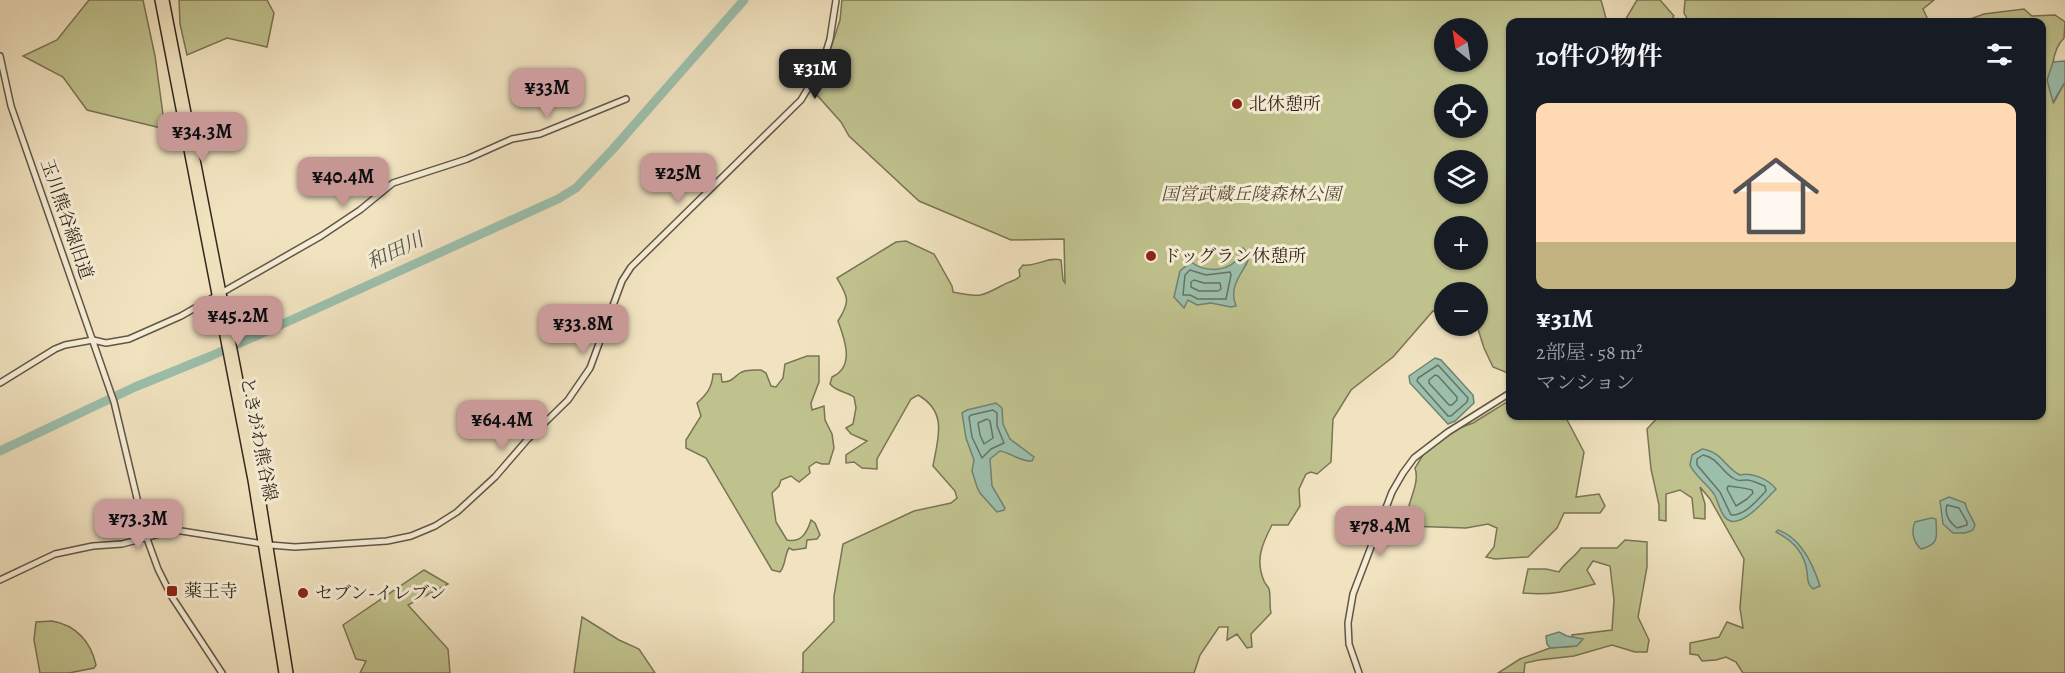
<!DOCTYPE html>
<html lang="ja">
<meta charset="utf-8">
<style>
body{margin:0;font-family:Alegreya,"Noto Serif JP",serif;background:#242831;color:#f1f3f6;height:100vh;display:flex;flex-direction:column;font-size:22px;white-space:nowrap}
*{box-sizing:border-box;margin:0}
p{font-size:20px;color:#9ea1a6}
.icon{flex:none;width:33px;height:33px;fill:none;stroke:currentColor;stroke-width:2;stroke-linecap:round;stroke-linejoin:round}
.map{position:relative;flex:1;overflow:hidden}
.sheet{position:absolute;left:1506px;top:18px;width:540px;height:402px;display:flex;flex-direction:column;background:#171b24;border-radius:12px;box-shadow:0 2px 4px #0004}
.sheet>*{flex:none}
.needle{width:39px;rotate:330deg}
.fabs{position:absolute;left:1434px;top:18px;display:grid;gap:12px}
.fabs a{display:grid;place-items:center;width:54px;height:54px;border-radius:50%;background:#171b24;box-shadow:0 2px 4px #0004;font-size:30px}
.price{position:absolute;translate:-50% -51px;padding:0 14px;border-radius:12px;background:#c59692;color:#111;font-size:20px;line-height:39px;filter:drop-shadow(0 2px 3px #0008)}
.price::after{content:'';position:absolute;left:50%;top:36px;width:18px;height:14px;margin-left:-9px;background:inherit;clip-path:polygon(0 0,100% 0,50% 100%)}
.price.selected{background:#222;color:#fff}
ul{padding:0;list-style:none}
li{display:grid;align-content:center;gap:12px;height:318px;padding:0 30px}
li span{display:grid;place-items:center;height:186px;border-radius:12px;color:#555}
li>.icon{margin-inline-start:auto}
span .icon{width:108px;height:108px;fill:#fffc;stroke-width:1}
li b{font-size:26px}
h2{display:flex;justify-content:space-between;align-items:center;height:72px;padding:0 30px;font-size:26px}
.map>svg:first-child{display:block}
</style>
<div class="map">
<svg width="2065" height="673" viewBox="0 0 2065 673">
<rect width="100%" height="100%" fill="#f1e3c0"/>
<filter id="stains"><feTurbulence type="fractalNoise" baseFrequency=".00333" numOctaves="4"/><feColorMatrix values="0 0 0 0 .2 0 0 0 0 .09 0 0 0 0 .02 0 0 0 .5 -.17"/></filter>
<radialGradient id="worn" r=".72"><stop offset=".6" stop-color="#630" stop-opacity="0"/><stop offset="1" stop-color="#630" stop-opacity=".3"/></radialGradient>
<!-- green -->
<g fill="#c0c28e" stroke="#797455" stroke-width="1.5" fill-rule="evenodd">
<polygon points="89,0 143,0 155,56 165,129 87,110 63,77 23,56 57,40"/>
<polygon points="179,0 267,0 274,13 267,47 227,38 187,55 180,24"/>
<path d="M842,0H1601L1607,22H1510V374L1493,367L1484,348L1477,326L1478,292H1444V315L1433,311L1393,357L1351,390L1333,419L1331,462L1317,474L1311,472L1306,474L1299,489L1300,506L1288,525H1272C1262,544 1255,560 1264,581C1265,584 1268,586 1269,589C1271,595 1269,605 1271,613L1251,634L1252,647L1247,648L1237,634L1227,640L1228,627H1219L1200,655L1194,673H801L803,672V653L834,621V596L843,544L914,511L951,503L957,498L955,491L933,466C938,438 948,412 918,395L911,399L877,459V469L862,468L854,462L846,463V455L867,441L851,434L846,428L853,424L856,408L854,397C845,391 837,392 830,384L832,377C855,367 845,340 838,321C851,301 848,297 837,278L896,242L906,241L934,254L952,286L953,292C980,297 979,298 1003,285C1009,281 1015,282 1020,276L1019,270L1023,265C1036,267 1049,256 1061,260L1063,280L1065,283L1064,239L1011,240L919,201L849,136L841,122L816,94L840,20ZM1444,28H1478V62H1444ZM1444,94H1478V128H1444ZM1444,160H1478V194H1444ZM1444,226H1478V260H1444Z"/>
<polygon points="1637,0 1660,0 1674,16 1669,22 1624,22"/>
<polygon points="1685,0 1934,0 1923,9 1929,22 1689,22 1684,13"/>
<path d="M2024,9L2032,16L2055,15L2065,22L2064,38C2048,54 2053,81 2054,102L2065,82V673H1743L1736,662L1726,657L1716,660L1702,661L1698,655L1690,654V643L1719,637L1727,622L1743,628L1740,608L1744,559L1710,499L1700,487L1705,504V519L1694,518L1692,498L1680,490L1666,494V521L1659,520V505L1651,469L1647,429L1659,416H2042V22H1962L1984,14Z"/>
<path d="M807,356H819V382L811,403L812,410L824,406L825,420L832,434L834,448L829,464H822L816,462L809,467L810,473L799,482L791,476L781,480L779,486L772,493L776,522L787,540C801,543 807,533 811,520L815,523L820,535L817,539L807,540L806,548L793,550L789,548C784,556 786,565 780,572L772,570L706,458L686,448V440L701,416L697,403C707,394 712,388 713,374H721L722,382C732,382 733,378 740,373C745,369 755,370 761,370L766,373L771,386L776,387L783,378L785,364Z"/>
<path d="M1510,400V416H1565L1584,452L1576,497L1599,494L1605,506L1600,513H1564L1557,528L1528,557L1495,559L1486,557L1494,547L1497,528L1488,524L1466,528L1406,526C1404,506 1421,486 1415,468L1431,442L1448,432L1473,423Z"/>
<path d="M1625,540L1647,542V567L1638,617L1649,640L1647,652H1635L1612,645L1574,656L1539,660L1525,663L1524,673H1498L1520,659L1550,648L1576,646L1572,635L1612,630L1614,600L1610,566L1593,561L1587,570L1595,584C1569,591 1550,596 1523,593L1528,569H1546L1559,572C1565,562 1574,558 1581,548H1617Z"/>
<polygon points="424,570 448,584 408,605 448,649 450,673 360,673 366,661 356,659 343,625"/>
<polygon points="582,617 619,640 639,649 655,673 574,673"/>
<path d="M52,621C76,625 91,642 96,665L94,668L69,673H40L34,640L36,622Z"/>
</g>
<!-- water -->
<g fill="#9cbfac" stroke="#728272" stroke-width="1.5">
<polygon points="2065,61 2065,82 2053,102 2047,80 2053,62"/>
<path d="M1243,248C1244,249 1248,254 1248,256C1251,266 1226,282 1236,306L1231,307L1211,303L1197,305L1188,300L1184,308L1174,297L1180,271L1191,262C1203,271 1223,273 1236,261C1239,257 1241,251 1243,248Z"/>
<polygon points="1435,358 1441,360 1473,395 1474,403 1455,421 1448,424 1410,383 1409,376"/>
<path d="M996,403L1002,408L1003,424L1010,439L1034,457L1032,461C1021,462 1011,453 1000,451L990,459L992,486L1005,508L1004,510L997,512L980,493L977,487L972,471L974,460L966,438L962,413L967,410Z"/>
<path d="M1702,449C1723,452 1724,467 1740,475C1752,472 1768,479 1776,489C1766,499 1737,535 1724,516C1719,509 1718,501 1714,494C1707,484 1695,476 1690,465L1692,455Z"/>
<path d="M1949,497L1965,503C1967,512 1972,517 1975,525L1973,530L1965,533H1953L1943,524L1940,501Z"/>
<path d="M1931,518L1936,519C1936,535 1941,544 1921,549C1913,542 1911,531 1915,522Z"/>
<path d="M1778,530C1801,538 1813,564 1820,586L1813,589C1807,584 1808,580 1807,572C1805,553 1792,540 1776,532Z"/>
<polygon points="1559,632 1567,636 1583,639 1577,646 1550,648 1547,644 1546,636"/>
</g>
<g fill="none" stroke-linecap="round" stroke-linejoin="round">
<!-- shore -->
<g stroke="#677364" stroke-width="1.5">
<polygon points="1190,270 1206,275 1230,272 1231,275 1226,299 1198,299 1190,295 1183,295 1185,275"/>
<polygon points="1194,280 1204,283 1220,283 1221,289 1218,291 1199,291 1191,287 1191,282"/>
<polygon points="1438,365 1468,398 1467,402 1451,416 1448,416 1417,381 1418,378"/>
<polygon points="1435,375 1438,376 1457,397 1457,400 1452,405 1449,405 1429,383 1429,380"/>
<polygon points="993,410 997,413 997,426 1004,443 991,449 982,458 972,437 969,417 971,415"/>
<polygon points="987,419 990,421 993,438 984,444 980,435 978,423"/>
<path d="M1703,455C1718,458 1721,471 1733,478C1739,482 1740,480 1747,480C1752,480 1759,484 1765,486L1766,491C1757,500 1745,516 1731,515L1720,492L1697,465V459Z"/>
<path d="M1728,486C1731,486 1750,489 1752,490L1753,493L1747,499L1736,506L1727,489Z"/>
<path d="M1947,505L1959,508L1967,522V525L1957,528C1949,522 1944,515 1947,505Z"/>
</g>
<!-- river -->
<polyline stroke="#9cbfac" stroke-width="9" points="0,451 135,387 211,356 298,317 558,199 576,188 613,149 744,0"/>
<!-- minor casing -->
<g stroke="#625645" stroke-width="8">
<g id="minor">
<polyline points="0,56 11,106 114,402 146,536 158,569 172,597 222,673"/>
<polyline points="0,383 55,349 65,345 93,340 106,343 129,339 181,316 321,236 360,210 393,183 467,159 512,139 540,134 626,99"/>
<polyline points="0,580 55,554 93,546 122,544 175,530 270,545 295,547 387,541 411,536 435,526 457,512 495,477 527,440 568,400 590,368 622,281 631,267 801,100 822,65 830,39 836,0"/>
<polyline points="1359,673 1349,644 1348,623 1353,594 1392,492 1403,473 1414,458 1448,432 1510,393"/>
</g>
</g>
<!-- major casing -->
<g stroke="#32271c" stroke-width="10">
<g id="major">
<polyline points="159,0 252,480 283,673"/>
<polyline points="165,0 258,478 289,673"/>
</g>
</g>
<!-- minor -->
<use href="#minor" stroke="#f6edd6" stroke-width="5"/>
<!-- major -->
<use href="#major" stroke="#f1e3c0" stroke-width="7"/>
</g>
<!-- markers -->
<g fill="#8f2418" stroke="#f6edd6" stroke-width="2">
<circle cx="1237" cy="104" r="6"/>
<circle cx="1151" cy="256" r="6"/>
<rect x="166" y="585" width="12" height="12" rx="3"/>
<circle cx="303" cy="593" r="6"/>
</g>
<g text-anchor="middle" dominant-baseline="central" stroke-width="6" stroke-linejoin="round" paint-order="stroke">
<!-- poi labels -->
<g font-size="18" fill="#32271c" stroke="#f6edd6" text-anchor="start">
<text x="1249" y="104">北休憩所</text>
<text x="1163" y="256">ドッグラン休憩所</text>
<text x="184" y="591">薬王寺</text>
<text x="315" y="593">セブン-イレブン</text>
</g>
<!-- park labels -->
<g font-size="18" font-style="italic" fill="#564e38" stroke="#f6edd6">
<text x="1251" y="194">国営武蔵丘陵森林公園</text>
</g>
<!-- street labels -->
<g font-size="18" fill="#32271c" stroke="#f6edd6">
<text transform="translate(67 219) rotate(71)">玉川熊谷線旧道</text>
<text transform="translate(259 439) rotate(79)">ときがわ熊谷線</text>
</g>
<!-- water labels -->
<g font-size="20" font-style="italic" fill="#525547" stroke="#f6edd6">
<text transform="translate(395 251) rotate(-25)">和田川</text>
</g>
</g>
<rect width="100%" height="100%" filter="url(#stains)"/>
<rect width="100%" height="100%" fill="url(#worn)"/>
</svg>
<div class="fabs">
<a><svg class="needle" viewBox="-14 -14 28 28"><path d="M0-13l5 13h-10z" fill="#e53935"/><path d="M0 13l5-13h-10z" fill="#9ea1a6"/></svg></a>
<a><svg class="icon" aria-label="locate" viewBox="0 0 24 24"><circle cx="12" cy="12" r="6"/><path d="M12 2v4M12 18v4M2 12h4M18 12h4"/></svg></a>
<a><svg class="icon" aria-label="layers" viewBox="0 0 24 24"><path d="M12 4l9 5-9 5-9-5zM3 14l9 5 9-5"/></svg></a>
<a>+</a>
<a>−</a>
</div>
<b class="price selected" style="left:815px;top:100px">¥31M</b>
<b class="price" style="left:547px;top:119px">¥33M</b>
<b class="price" style="left:202px;top:163px">¥34.3M</b>
<b class="price" style="left:678px;top:204px">¥25M</b>
<b class="price" style="left:343px;top:208px">¥40.4M</b>
<b class="price" style="left:238px;top:347px">¥45.2M</b>
<b class="price" style="left:583px;top:355px">¥33.8M</b>
<b class="price" style="left:502px;top:451px">¥64.4M</b>
<b class="price" style="left:138px;top:550px">¥73.3M</b>
<b class="price" style="left:1380px;top:557px">¥78.4M</b>
<section class="sheet">
<h2>10件の物件<svg class="icon" aria-label="filters" viewBox="0 0 24 24"><path d="M4 7h16M4 17h16"/><circle cx="9" cy="7" r="2"/><circle cx="15" cy="17" r="2"/></svg></h2>
<ul>
<li><span style="background:linear-gradient(#ffd9b3 75%,#c2b280 0)"><svg class="icon" aria-label="home" viewBox="0 0 24 24"><path d="M3 11l9-7 9 7M6 9v11h12V9"/></svg></span><div><b>¥31M</b><p>2部屋 · 58 m²</p><p>マンション</p></div></li>
</ul>
</section>
</div>
